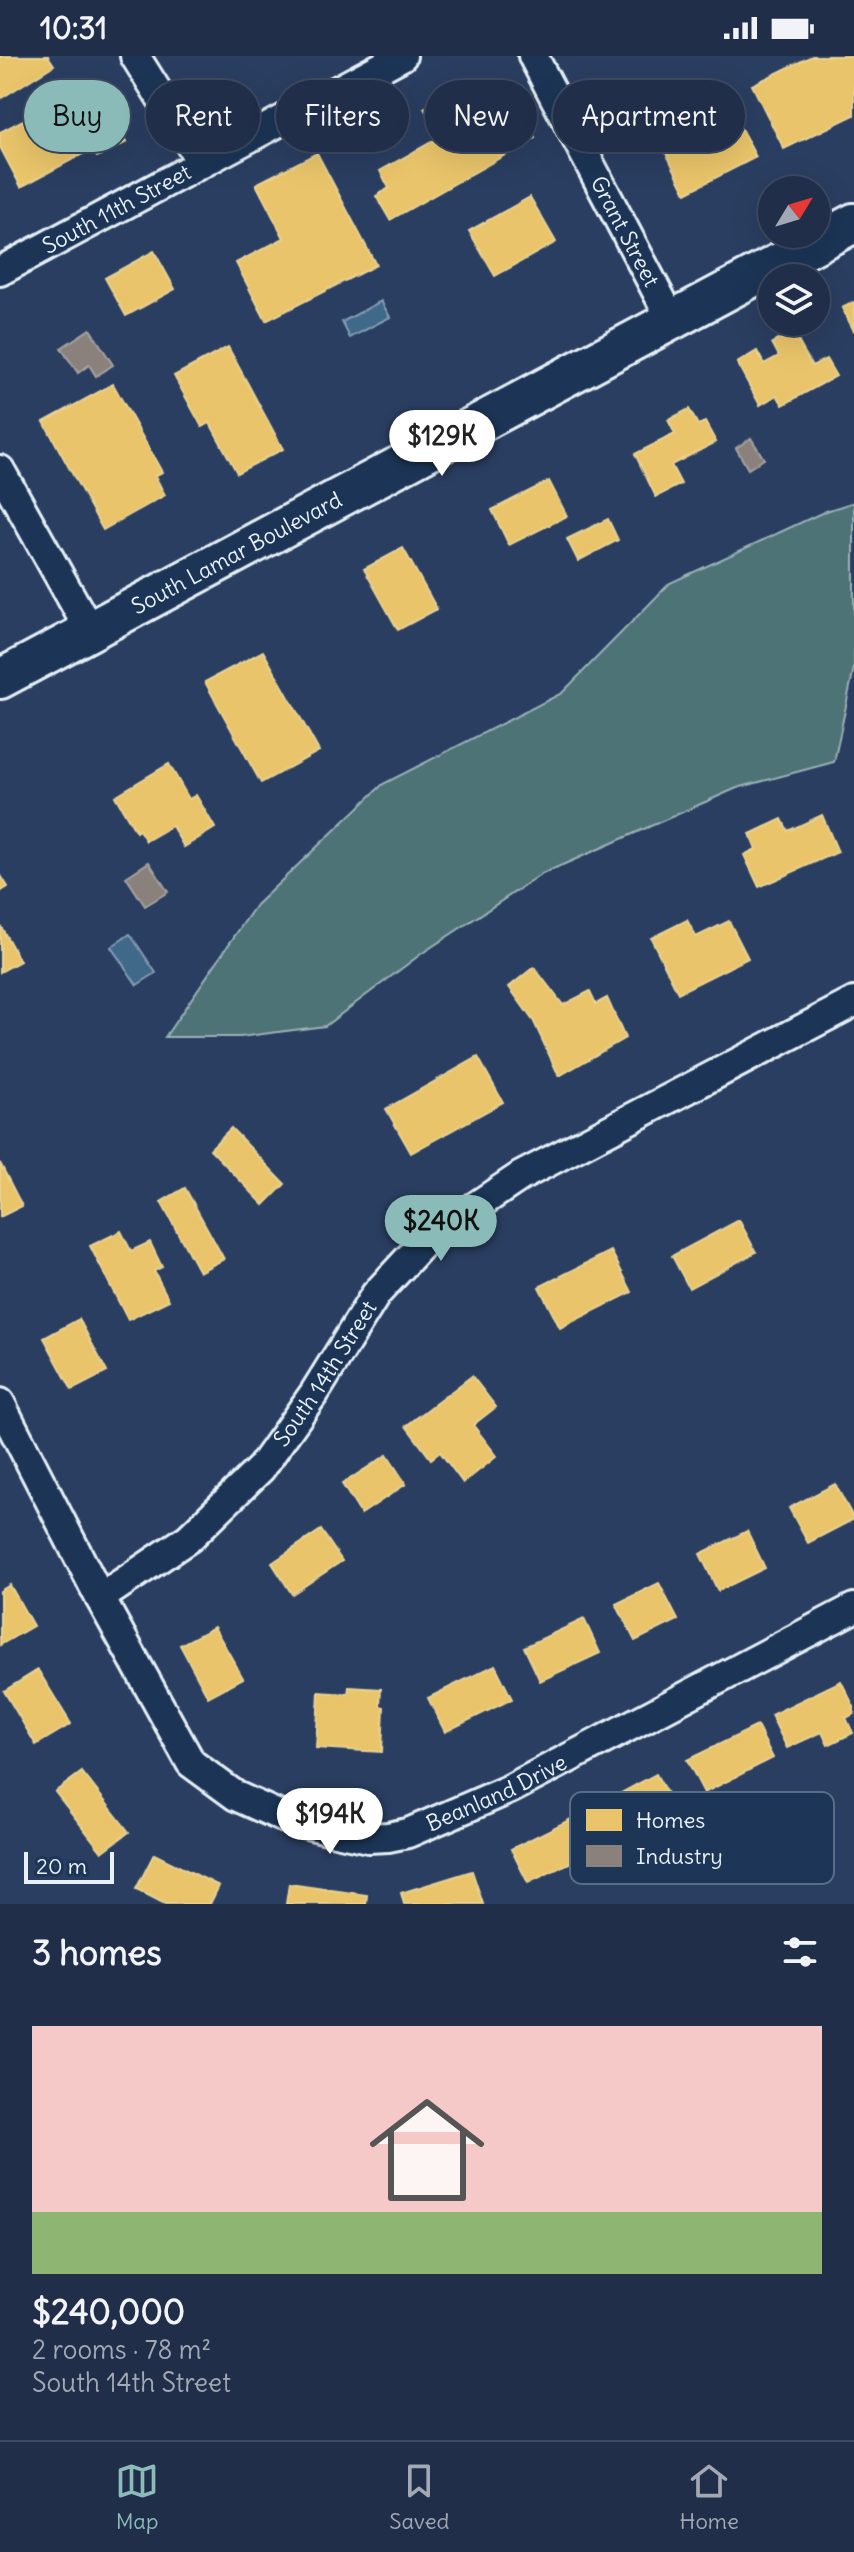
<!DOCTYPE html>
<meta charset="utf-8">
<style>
body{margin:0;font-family:Delius,sans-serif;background:#283650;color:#f1f3f6;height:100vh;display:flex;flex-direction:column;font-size:30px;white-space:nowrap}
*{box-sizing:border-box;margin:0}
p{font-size:26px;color:#a2a8b4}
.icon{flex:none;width:44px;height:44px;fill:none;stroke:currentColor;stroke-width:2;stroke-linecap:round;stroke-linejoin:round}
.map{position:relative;height:1848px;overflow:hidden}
.drawer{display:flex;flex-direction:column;background:#202e49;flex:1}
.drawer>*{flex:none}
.hud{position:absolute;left:24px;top:24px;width:806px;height:72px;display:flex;gap:16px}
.needle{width:52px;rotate:52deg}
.buttons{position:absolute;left:758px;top:120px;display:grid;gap:16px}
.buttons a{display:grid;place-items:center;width:72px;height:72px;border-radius:50%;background:#202e49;box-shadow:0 8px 32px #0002,0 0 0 2px #3d4a61;font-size:40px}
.scale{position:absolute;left:24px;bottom:20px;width:90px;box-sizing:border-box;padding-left:8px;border:4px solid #e8f1f8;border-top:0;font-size:22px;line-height:28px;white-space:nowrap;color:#e8f1f8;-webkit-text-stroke:6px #1d3557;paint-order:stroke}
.price{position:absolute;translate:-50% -68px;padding:0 18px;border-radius:28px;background:#fff;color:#222;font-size:26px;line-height:52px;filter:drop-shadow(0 2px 4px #0008)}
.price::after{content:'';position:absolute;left:50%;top:48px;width:24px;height:18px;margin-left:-12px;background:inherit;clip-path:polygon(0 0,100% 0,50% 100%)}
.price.active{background:#8bbbb9;color:#111}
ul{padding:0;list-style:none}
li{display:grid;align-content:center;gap:16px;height:424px;padding:0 32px}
li span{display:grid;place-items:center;height:248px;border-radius:0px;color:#555}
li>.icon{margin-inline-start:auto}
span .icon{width:144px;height:144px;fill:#fffc;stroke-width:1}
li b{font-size:34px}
h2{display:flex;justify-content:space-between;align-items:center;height:96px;padding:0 32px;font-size:34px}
.pill{padding:0 28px;border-radius:36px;background:#202e49;box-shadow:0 8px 32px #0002,0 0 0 2px #3d4a61;font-size:28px;line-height:72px}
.pill.active{background:#8bbbb9;color:#111}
.status{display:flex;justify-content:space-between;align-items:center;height:56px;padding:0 40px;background:#202e49;direction:ltr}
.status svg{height:22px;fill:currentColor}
.dock{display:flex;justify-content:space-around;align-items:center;height:112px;border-top:2px solid #3d4a61;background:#202e49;font-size:22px;color:#a2a8b4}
.dock a{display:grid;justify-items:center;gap:4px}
.dock .active{color:#8bbbb9}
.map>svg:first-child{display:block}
</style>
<div class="status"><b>10:31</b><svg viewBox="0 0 49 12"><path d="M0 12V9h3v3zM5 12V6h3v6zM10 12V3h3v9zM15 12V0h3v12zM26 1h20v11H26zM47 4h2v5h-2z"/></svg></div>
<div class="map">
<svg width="854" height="1848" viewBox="0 0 854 1848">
<rect width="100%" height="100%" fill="#2a3e61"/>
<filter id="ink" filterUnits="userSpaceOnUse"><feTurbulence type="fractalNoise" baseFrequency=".0125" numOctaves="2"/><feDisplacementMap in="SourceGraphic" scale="16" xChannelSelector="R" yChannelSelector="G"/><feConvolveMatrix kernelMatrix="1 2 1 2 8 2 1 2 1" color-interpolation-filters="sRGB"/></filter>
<g filter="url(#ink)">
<!-- green -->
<polygon fill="#4e7376" stroke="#9bb2b7" stroke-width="2" points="854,446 854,612 834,706 737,732 542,818 421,898 325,970 240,981 165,981 256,849 383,728 562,637 670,527 826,455"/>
<!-- water -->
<g fill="#416788" stroke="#849eb5" stroke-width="2">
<polygon points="381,245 390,261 350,282 342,266"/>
<polygon points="130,878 156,917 137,929 111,891"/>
</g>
<!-- homes -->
<g fill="#e9c46a" stroke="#e9d295" stroke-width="2">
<polygon points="0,0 48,0 54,9 0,43"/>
<polygon points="812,0 854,0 854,59 784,93 752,29"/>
<polygon points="474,24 484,43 506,30 535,82 390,164 376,140 389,132 380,115 440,81 424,52"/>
<polygon points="95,26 127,86 97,101 92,93 21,131 0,91 0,76"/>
<polygon points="727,46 756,101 686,137 658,81"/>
<polygon points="317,97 376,209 266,265 236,207 284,182 256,128"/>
<polygon points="530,141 556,186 495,220 469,175"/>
<polygon points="154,195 175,233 126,260 105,222"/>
<polygon points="854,246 854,275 842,252"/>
<polygon points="793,276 812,310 826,303 836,320 783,349 777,339 760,349 737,307 757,295 764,308 779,300 772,287"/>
<polygon points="228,291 283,393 237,417 210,367 202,371 174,320"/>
<polygon points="113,328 162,416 155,420 165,439 103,474 44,366"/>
<polygon points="689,353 698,369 705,366 716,386 671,409 681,428 656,441 635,398 675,378 668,364"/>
<polygon points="549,425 567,460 509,489 492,454"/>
<polygon points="608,463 618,484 578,505 567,483"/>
<polygon points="403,492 437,553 398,574 364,513"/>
<polygon points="263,595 319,695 261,727 205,626"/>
<polygon points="169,708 189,743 196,739 215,772 184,791 172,770 146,785 139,774 136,776 115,740"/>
<polygon points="822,759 838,796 759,831 744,799 756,793 750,778 782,763 788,775"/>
<polygon points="0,818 8,831 0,836"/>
<polygon points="687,864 696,881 729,865 748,902 678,937 651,882"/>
<polygon points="0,869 20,905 0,916"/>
<polygon points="534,911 563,949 590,935 596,948 607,942 625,982 559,1020 534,966 509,931"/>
<polygon points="478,1001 503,1046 411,1097 386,1053"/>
<polygon points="231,1072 285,1128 264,1149 210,1093"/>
<polygon points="0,1107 22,1150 0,1161"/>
<polygon points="185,1132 224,1203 199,1216 161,1146"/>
<polygon points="739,1164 756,1196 689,1232 672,1200"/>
<polygon points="121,1175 131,1195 150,1186 162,1211 154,1215 169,1244 128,1264 90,1190"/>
<polygon points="611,1195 632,1236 560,1272 539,1231"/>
<polygon points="79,1263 107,1316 72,1334 44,1282"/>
<polygon points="472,1320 496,1351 473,1369 497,1400 463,1427 440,1396 431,1403 406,1370"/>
<polygon points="387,1399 406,1428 361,1458 342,1428"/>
<polygon points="835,1428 854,1463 808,1487 789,1452"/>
<polygon points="321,1474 342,1505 292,1538 272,1507"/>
<polygon points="747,1475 765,1512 718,1535 700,1498"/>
<polygon points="659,1527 678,1564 635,1585 616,1548"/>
<polygon points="10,1529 33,1570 0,1589 0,1535"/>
<polygon points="584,1563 600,1597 540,1625 524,1591"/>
<polygon points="214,1571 243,1622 208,1641 180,1589"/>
<polygon points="495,1609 512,1643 445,1676 428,1642"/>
<polygon points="38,1614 71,1668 36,1689 4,1635"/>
<polygon points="841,1625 854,1651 854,1658 846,1662 853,1677 828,1689 822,1676 787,1692 771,1659"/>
<polygon points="349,1631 381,1633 380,1650 384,1651 382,1696 316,1692 319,1636 348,1638"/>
<polygon points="757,1670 773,1702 704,1737 687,1704"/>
<polygon points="82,1716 129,1776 102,1796 55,1736"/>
<polygon points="656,1718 675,1752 620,1782 601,1748"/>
<polygon points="571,1763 588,1798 528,1827 511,1793"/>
<polygon points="154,1798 219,1830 210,1848 165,1848 136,1833"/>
<polygon points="472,1815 483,1848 404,1848 401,1837"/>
<polygon points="289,1828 367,1839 366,1848 286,1848"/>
</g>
<!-- industry -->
<g fill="#8a817c" stroke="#a6a3a1" stroke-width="2">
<polygon points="90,273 113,309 96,320 89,309 78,317 61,292"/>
<polygon points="751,382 764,403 748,413 736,392"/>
<polygon points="149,806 168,836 145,850 126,821"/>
</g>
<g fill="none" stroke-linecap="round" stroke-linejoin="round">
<!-- street casing -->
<g stroke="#e8f1f8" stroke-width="34">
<g id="street">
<polyline points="135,0 202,107"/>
<path id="s1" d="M533,0L672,264"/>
<path id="s2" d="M0,215L402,0"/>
<polyline points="0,414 90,575"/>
<path id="s3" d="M0,1347L100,1542L191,1707L236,1740L287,1763L331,1774L368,1782L388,1781L408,1777L510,1733L854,1552"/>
<path id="s4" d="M100,1542L189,1482L261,1412L315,1336L376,1238L427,1183L521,1120L854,946"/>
</g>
</g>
<!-- secondary casing -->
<g stroke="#e8f1f8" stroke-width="44">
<g id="secondary">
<path id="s5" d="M0,623L854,167"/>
</g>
</g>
<!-- street -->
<use href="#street" stroke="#1d3557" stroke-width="28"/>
<!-- secondary -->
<use href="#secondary" stroke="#1d3557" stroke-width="38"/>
</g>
</g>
<g text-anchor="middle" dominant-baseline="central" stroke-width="8" stroke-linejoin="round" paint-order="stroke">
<!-- street labels -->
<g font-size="22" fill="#e8f1f8" stroke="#1d3557">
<text stroke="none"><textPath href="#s2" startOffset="132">South 11th Street</textPath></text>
<text stroke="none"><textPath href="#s1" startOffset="198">Grant Street</textPath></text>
<text stroke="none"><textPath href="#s5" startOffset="268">South Lamar Boulevard</textPath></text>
<text stroke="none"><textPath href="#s4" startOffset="322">South 14th Street</textPath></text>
<text stroke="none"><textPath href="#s3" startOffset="740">Beanland Drive</textPath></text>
</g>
</g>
<!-- legend -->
<rect x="570" y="1736" width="264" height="92" rx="12" fill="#1d3557" stroke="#5a6d87" stroke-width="2"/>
<rect x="586" y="1753" width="36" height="22" fill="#e9c46a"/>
<rect x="586" y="1789" width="36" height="22" fill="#8a817c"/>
<g font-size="22" fill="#e8f1f8">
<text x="636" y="1772">Homes</text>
<text x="636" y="1808">Industry</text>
</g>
</svg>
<div class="buttons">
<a><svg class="needle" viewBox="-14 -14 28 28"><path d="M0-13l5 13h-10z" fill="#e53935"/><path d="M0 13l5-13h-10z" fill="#a2a8b4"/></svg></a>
<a><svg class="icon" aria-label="layers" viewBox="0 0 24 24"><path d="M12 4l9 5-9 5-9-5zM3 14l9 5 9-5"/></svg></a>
</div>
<div class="scale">20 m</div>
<b class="price" style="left:442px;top:422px">$129K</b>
<b class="price active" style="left:441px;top:1207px">$240K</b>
<b class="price" style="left:330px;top:1800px">$194K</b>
<div class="hud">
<a class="pill active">Buy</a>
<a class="pill">Rent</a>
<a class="pill">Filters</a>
<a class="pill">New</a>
<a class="pill">Apartment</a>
</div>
</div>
<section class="drawer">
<h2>3 homes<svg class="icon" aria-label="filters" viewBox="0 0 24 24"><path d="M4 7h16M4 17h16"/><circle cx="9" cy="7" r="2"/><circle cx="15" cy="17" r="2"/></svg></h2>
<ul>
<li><span style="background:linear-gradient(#f6c9c9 75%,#8fb573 0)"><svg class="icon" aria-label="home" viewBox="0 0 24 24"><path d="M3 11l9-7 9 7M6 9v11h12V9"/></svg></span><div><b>$240,000</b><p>2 rooms · 78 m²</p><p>South 14th Street</p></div></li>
</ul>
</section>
<nav class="dock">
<a class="active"><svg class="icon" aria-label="map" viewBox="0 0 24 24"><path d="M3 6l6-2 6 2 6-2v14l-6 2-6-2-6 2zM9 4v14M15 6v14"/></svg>Map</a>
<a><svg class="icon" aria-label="saved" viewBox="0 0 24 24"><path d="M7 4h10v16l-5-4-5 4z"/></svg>Saved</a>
<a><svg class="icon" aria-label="home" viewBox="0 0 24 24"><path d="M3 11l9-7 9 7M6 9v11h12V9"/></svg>Home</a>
</nav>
